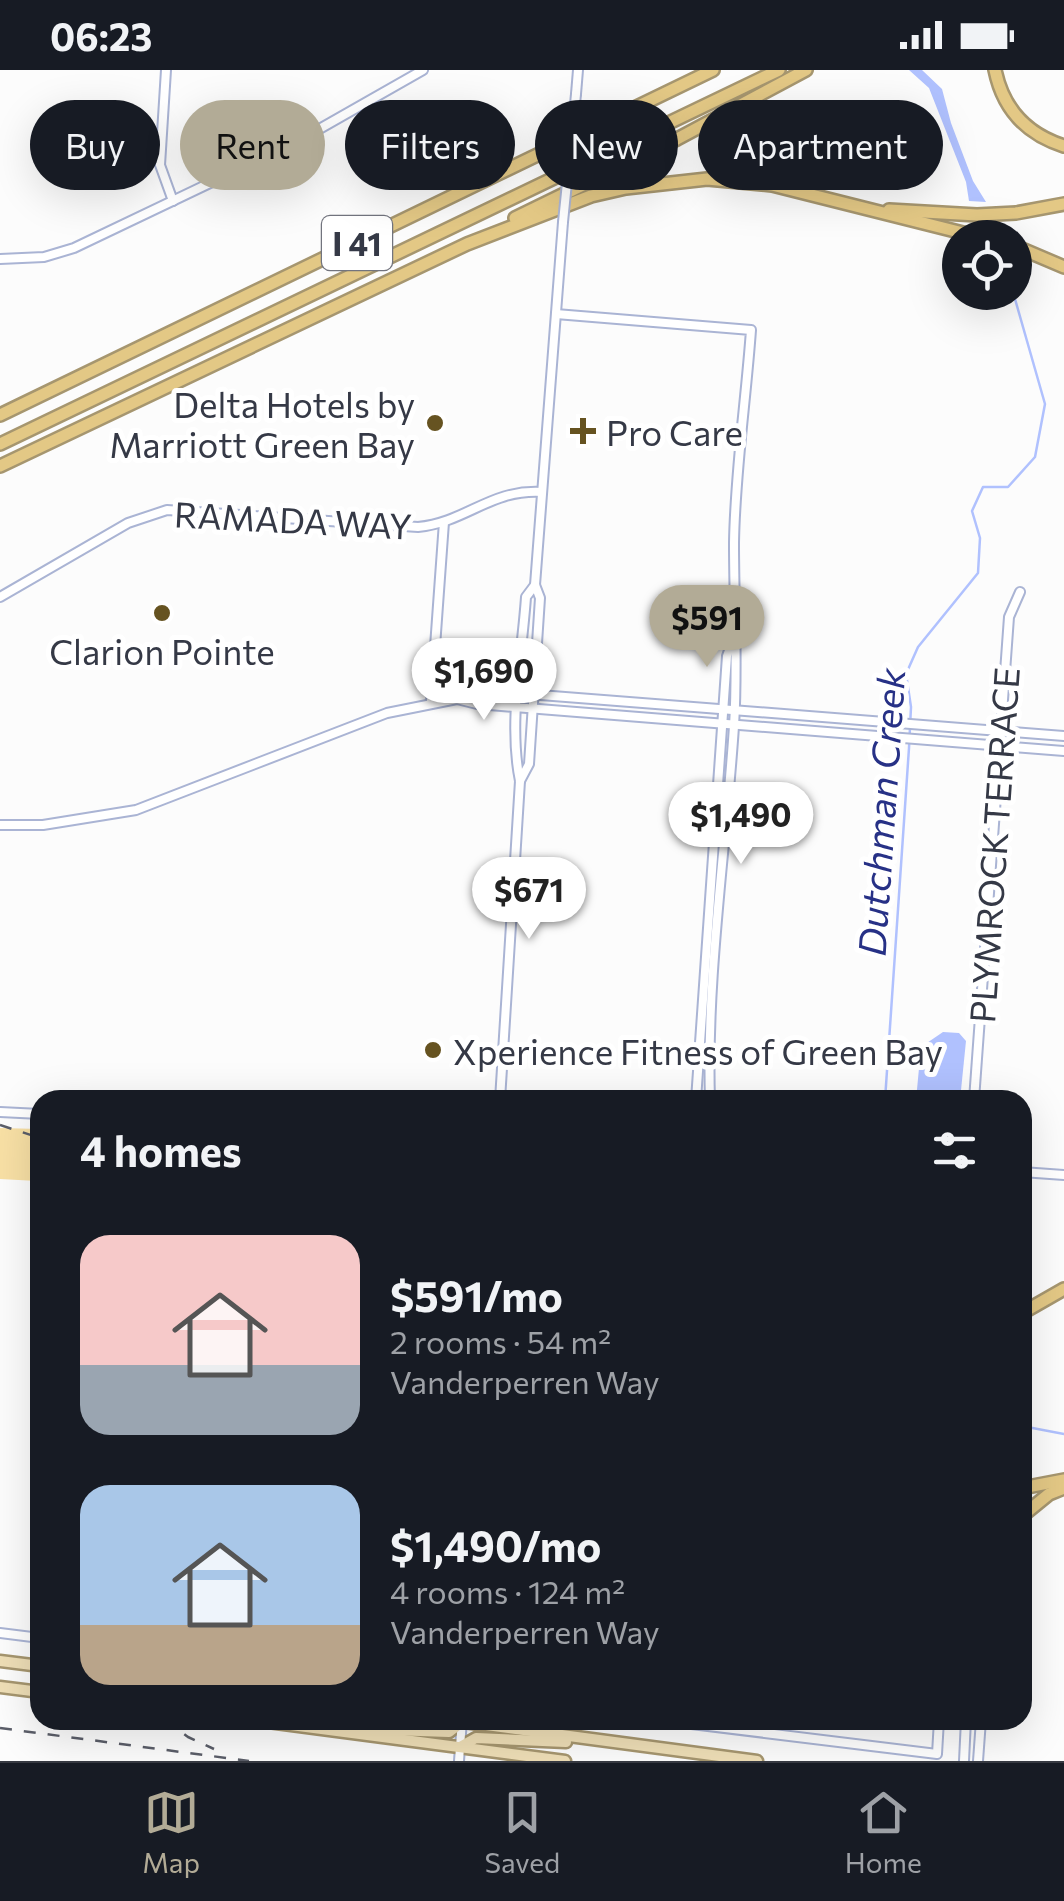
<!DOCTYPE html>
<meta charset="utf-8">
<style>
body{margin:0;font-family:Commissioner,sans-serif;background:#242831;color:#f1f3f6;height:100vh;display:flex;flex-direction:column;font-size:38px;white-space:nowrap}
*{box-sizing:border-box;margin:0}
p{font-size:32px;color:#9ea1a6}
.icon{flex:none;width:55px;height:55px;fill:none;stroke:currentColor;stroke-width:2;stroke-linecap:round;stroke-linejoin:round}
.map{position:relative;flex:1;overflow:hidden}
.panel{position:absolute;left:30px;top:1020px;width:1002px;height:640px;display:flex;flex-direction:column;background:#171b24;border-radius:30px;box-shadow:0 10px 40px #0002}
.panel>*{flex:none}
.banner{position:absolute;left:30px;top:30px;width:1005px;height:90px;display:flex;gap:20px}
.fabs{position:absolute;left:942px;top:150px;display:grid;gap:20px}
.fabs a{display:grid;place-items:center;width:90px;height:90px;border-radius:50%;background:#171b24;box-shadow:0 10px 40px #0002;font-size:50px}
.price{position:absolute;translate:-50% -85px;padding:0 22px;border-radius:35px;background:#fff;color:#222;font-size:32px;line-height:65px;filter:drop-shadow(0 2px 5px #0008)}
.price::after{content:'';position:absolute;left:50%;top:60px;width:30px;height:22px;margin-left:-15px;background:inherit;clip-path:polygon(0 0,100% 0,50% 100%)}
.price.on{background:#b2ab96;color:#111}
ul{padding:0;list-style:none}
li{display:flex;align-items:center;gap:30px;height:250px;padding:0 50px}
li span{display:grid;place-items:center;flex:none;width:280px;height:200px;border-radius:30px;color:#555}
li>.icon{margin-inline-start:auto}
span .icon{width:120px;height:120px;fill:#fffc;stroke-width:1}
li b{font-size:42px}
h2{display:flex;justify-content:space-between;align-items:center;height:120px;padding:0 50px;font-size:42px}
.chip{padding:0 35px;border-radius:45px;background:#171b24;box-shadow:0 10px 40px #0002;font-size:35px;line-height:90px}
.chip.on{background:#b2ab96;color:#111}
.status{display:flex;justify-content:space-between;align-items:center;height:70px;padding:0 50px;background:#171b24;direction:ltr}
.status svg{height:28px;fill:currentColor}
.menu{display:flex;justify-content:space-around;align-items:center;height:140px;border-top:2px solid #363941;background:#171b24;font-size:28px;color:#9ea1a6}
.menu a{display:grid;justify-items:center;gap:5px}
.menu .on{color:#b2ab96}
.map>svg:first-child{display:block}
</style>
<div class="status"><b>06:23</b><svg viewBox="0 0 49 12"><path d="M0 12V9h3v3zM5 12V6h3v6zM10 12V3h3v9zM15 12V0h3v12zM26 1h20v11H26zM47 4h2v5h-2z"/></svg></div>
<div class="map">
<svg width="1064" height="1691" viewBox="0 0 1064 1691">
<rect width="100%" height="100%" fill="#fcfcfc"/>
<!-- green -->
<polygon fill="#f8e0a5" points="0,1058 40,1059 40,1150 35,1149 37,1111 0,1109"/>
<!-- water -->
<g fill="#b0c1fe">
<polygon points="909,0 922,0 942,19 951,53 973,111 986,132 969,131 966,112 929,18"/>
<polygon points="943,962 959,963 966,971 960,1030 916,1030 921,977"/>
</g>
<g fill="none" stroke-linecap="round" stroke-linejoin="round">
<!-- stream -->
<g stroke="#b0c1fe" stroke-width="2.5">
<polyline points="885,1030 909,678 911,637 906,604 918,577 978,503 980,468 972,441 983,417 1008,417 1035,387 1045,334 1013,222"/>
<polyline points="1022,1356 1064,1364"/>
</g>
<!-- minor casing -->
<g stroke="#aab4d4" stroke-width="12">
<g id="minor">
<polyline points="166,0 160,95 173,131"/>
<polyline points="576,24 578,0"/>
<polyline points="0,189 44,187 74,178 300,70 423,0"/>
<path d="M556,244L751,260C746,330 735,403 734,473C734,535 738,595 734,656C726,779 706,907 710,1030"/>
<path d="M0,527L128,453L167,440L418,457C467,452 490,419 542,422"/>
<polyline points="457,629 477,634 1064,681"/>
<polyline points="431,632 444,452"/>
<polyline points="520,711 529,694 540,528 535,515 563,152"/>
<polyline points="0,755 43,755 136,740 387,643 457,629 477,620 1064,666"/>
<path d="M500,1030L520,711C508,653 522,586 526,527L535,515"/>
<polyline points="696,1030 727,586 732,572"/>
<polyline points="974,1030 1009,547 1020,522"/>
<polyline points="0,1042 40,1044"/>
<polyline points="1022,1102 1064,1105"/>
<polyline points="0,1563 40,1568"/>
<polyline points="659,1650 937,1684 939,1650"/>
<polyline points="459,1691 462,1650"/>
<polyline points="964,1691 966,1650"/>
<polyline points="978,1691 981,1650"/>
</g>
</g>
<!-- major casing -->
<g stroke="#a6966f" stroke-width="15">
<g id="major">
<polyline points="0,1591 40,1596"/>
<polyline points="0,1617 40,1622"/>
<polyline points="252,1650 565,1691"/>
<polyline points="449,1650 757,1691"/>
<polyline points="362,1659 449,1662 462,1652"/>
<polyline points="460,1677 476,1668 566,1672"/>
</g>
</g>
<!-- highway casing -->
<g stroke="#a6966f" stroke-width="16">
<g id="highway">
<path d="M995,0C1003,39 1026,64 1064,76"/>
<polyline points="889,140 977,145 1016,143 1064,134"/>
<polyline points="515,148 677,69 806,0"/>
<polyline points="1015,176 1064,197"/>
<polyline points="0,345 713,0"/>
<polyline points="0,374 779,0"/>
<polyline points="0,396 467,174 591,126 626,118 707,109 772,115 983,168"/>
<polyline points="1022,1243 1064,1219"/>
<polyline points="1022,1418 1064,1410"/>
<polyline points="1022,1446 1049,1424 1064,1418"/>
</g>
</g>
<!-- minor -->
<use href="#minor" stroke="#fff" stroke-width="8"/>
<!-- major -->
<use href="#major" stroke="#eedeb6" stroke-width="10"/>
<!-- highway -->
<use href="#highway" stroke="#e3c885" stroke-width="11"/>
<!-- rail -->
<g stroke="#5b5e69" stroke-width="2.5" stroke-dasharray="12 12" stroke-linecap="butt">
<polyline points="0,1055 40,1068"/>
<polyline points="165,1650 188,1667 214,1679"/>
<polyline points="0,1658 249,1691"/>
</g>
<!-- minor-bridge casing -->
<g stroke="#aab4d4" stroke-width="12" stroke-linecap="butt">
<polyline id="minor-bridge" points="563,152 576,24"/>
</g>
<!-- minor-bridge -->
<use href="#minor-bridge" stroke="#fff" stroke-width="8"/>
</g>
<!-- markers -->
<g fill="#665321" stroke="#fff" stroke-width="4">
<circle cx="435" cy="353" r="10"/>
<path d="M578 346h10v10h10v10h-10v10h-10v-10h-10v-10h10z"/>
<circle cx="162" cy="543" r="10"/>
<circle cx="433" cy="980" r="10"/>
</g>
<g text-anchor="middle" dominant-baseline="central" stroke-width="10" stroke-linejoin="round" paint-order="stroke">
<!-- shield labels -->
<rect fill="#fff" stroke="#72747e" stroke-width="2.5" x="322" y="146" width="70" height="54" rx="8"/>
<g font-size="32" font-weight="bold" fill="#353946">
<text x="357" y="173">I 41</text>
</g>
<!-- poi labels -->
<g font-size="35" fill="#353946" stroke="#fff" text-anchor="start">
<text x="415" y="333" text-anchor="end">Delta Hotels by<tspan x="415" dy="40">Marriott Green Bay</tspan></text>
<text x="606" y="361">Pro Care</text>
<text x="162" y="580" text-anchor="middle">Clarion Pointe</text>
<text x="453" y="980">Xperience Fitness of Green Bay</text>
</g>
<!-- street labels -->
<g font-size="35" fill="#353946" stroke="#fff">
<text transform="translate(293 449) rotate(3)">RAMADA WAY</text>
<text transform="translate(993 775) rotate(-86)">PLYMROCK TERRACE</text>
</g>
<!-- water labels -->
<g font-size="38" font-style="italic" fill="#273186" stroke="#fff">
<text transform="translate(880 742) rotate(-86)">Dutchman Creek</text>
</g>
</g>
</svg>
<div class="fabs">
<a><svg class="icon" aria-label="locate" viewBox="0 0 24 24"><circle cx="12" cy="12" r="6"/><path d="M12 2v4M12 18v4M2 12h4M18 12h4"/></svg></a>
</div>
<b class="price on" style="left:707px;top:600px">$591</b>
<b class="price" style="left:484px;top:653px">$1,690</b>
<b class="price" style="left:741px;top:797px">$1,490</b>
<b class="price" style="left:529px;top:872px">$671</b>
<div class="banner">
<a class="chip">Buy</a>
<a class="chip on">Rent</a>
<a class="chip">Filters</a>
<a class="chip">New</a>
<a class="chip">Apartment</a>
</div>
<section class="panel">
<h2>4 homes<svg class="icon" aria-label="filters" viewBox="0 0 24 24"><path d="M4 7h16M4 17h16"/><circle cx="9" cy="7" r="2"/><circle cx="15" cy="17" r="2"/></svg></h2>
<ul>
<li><span style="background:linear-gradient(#f6c9c9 65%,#9aa5b1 0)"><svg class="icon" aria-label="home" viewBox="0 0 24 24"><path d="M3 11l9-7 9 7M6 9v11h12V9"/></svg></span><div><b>$591/mo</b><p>2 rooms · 54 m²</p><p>Vanderperren Way</p></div></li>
<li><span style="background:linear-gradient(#a9c7e8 70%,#b9a48a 0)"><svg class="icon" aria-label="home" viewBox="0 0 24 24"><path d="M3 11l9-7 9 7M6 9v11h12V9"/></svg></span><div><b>$1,490/mo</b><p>4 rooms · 124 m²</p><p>Vanderperren Way</p></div></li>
</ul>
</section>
</div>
<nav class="menu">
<a class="on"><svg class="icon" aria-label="map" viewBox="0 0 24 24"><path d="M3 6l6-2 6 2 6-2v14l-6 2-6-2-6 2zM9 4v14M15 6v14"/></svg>Map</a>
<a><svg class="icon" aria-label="saved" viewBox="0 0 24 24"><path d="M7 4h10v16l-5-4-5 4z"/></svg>Saved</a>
<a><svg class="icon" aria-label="home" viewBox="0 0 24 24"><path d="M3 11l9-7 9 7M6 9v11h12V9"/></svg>Home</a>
</nav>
